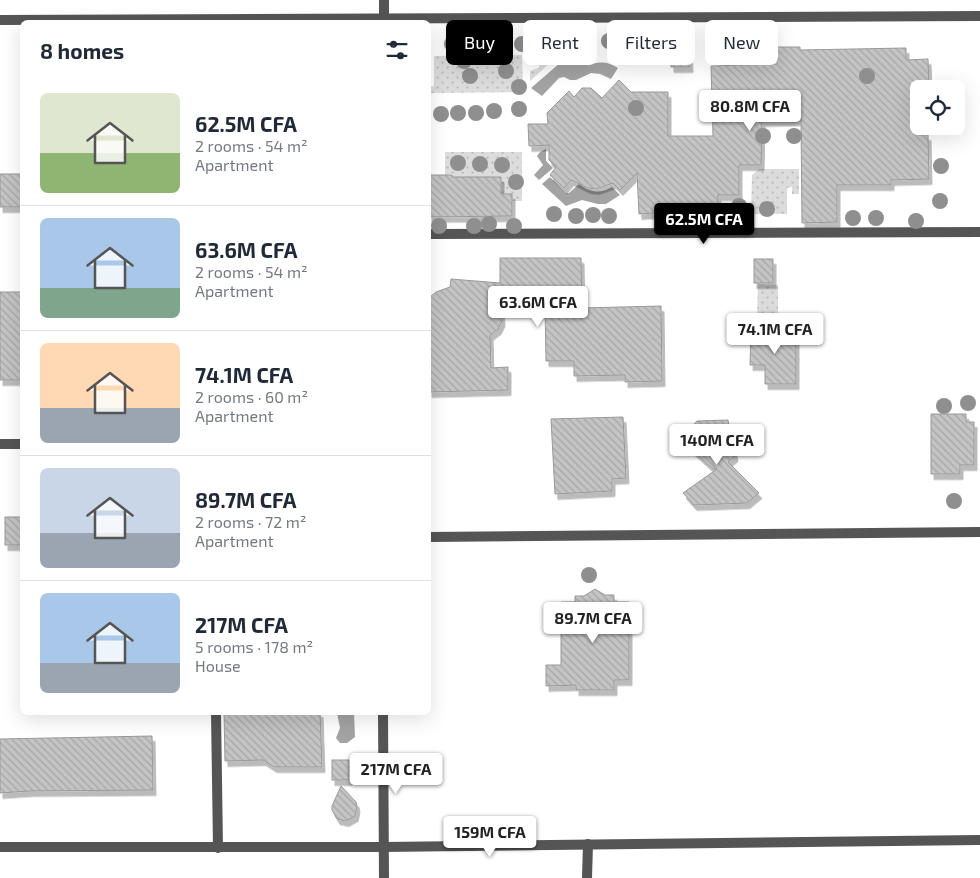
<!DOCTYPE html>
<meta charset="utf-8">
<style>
body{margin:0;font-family:"Exo 2",sans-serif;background:#f2f2f3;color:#1f2937;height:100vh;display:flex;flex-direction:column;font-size:19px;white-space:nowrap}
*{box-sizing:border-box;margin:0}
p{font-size:16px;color:#747a83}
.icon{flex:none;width:28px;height:28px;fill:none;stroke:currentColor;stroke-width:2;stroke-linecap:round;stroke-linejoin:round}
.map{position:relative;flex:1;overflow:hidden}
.drawer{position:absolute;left:20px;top:20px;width:411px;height:695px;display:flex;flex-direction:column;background:#fff;border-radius:8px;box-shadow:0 5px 20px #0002}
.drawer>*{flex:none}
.hud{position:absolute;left:446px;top:20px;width:459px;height:45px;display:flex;gap:10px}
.buttons{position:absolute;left:910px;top:80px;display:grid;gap:10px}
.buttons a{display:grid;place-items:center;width:55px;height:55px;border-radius:8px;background:#fff;box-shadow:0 5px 20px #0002;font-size:25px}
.price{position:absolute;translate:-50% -42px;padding:0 11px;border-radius:5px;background:#fff;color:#222;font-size:16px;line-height:32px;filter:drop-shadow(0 1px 2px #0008)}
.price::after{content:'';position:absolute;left:50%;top:30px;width:15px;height:11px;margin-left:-8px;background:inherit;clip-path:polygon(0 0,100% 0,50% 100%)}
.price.active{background:#000;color:#fff}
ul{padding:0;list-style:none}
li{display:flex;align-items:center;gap:15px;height:125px;padding:0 20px}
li+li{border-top:1px solid #e0e1e3}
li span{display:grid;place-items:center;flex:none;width:140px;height:100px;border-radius:8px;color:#555}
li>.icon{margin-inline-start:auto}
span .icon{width:60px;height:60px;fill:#fffc;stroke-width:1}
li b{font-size:21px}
h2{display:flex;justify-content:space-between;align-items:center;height:60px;padding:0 20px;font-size:21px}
.tag{padding:0 18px;border-radius:8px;background:#fff;box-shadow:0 5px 20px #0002;font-size:18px;line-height:45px}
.tag.active{background:#000;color:#fff}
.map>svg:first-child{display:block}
</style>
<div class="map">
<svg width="980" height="878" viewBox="0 0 980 878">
<defs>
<pattern id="grass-dots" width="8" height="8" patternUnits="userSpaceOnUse" patternTransform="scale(1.25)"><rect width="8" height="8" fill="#dcdcdc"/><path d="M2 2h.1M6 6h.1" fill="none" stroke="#bbb" stroke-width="1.8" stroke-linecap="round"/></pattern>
<pattern id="building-back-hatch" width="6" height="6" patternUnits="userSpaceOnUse" patternTransform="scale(1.25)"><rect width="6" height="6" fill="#c4c4c4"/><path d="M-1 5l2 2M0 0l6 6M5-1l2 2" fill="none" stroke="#a7a7a7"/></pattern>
<filter id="shadow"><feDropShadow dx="3" dy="5.5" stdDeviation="0" flood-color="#0004"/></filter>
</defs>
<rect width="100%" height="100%" fill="#fff"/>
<!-- grass -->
<g fill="url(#grass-dots)">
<polygon points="561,53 530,81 530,71 539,68 539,61 531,61 531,54"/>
<polygon points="522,55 523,92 429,93 429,87 434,86 434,56"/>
<polygon points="445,152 522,152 522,201 512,201 512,194 501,194 501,177 452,177 452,174 445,175"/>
<polygon points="759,169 799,169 799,194 792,194 792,187 787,188 787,214 751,214 752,175"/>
<polygon points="758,284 778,285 778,319 757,318"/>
</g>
<!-- water -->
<g fill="#a3a3a3">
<path d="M564,62C570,62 575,65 581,65C598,65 601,58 618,68L611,79L600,74L591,73L576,80H570L564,77L559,78L542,96L531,88L560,63Z"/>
<polygon points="546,149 546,161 553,168 539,180 534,175 543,165 537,156 540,152"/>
<path d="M550,177L566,193H569L579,184C591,193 600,194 612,187L620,195L606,204H598L582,200L566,206L542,184Z"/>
<polygon points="337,713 354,713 355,737 347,743 340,743 336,738 340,728"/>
</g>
<!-- building -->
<g fill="url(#building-back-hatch)" stroke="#999" filter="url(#shadow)">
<polygon points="671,45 689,45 690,67 671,67"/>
<polygon points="777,47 800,47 800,50 906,48 906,60 928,59 929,89 919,89 919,135 928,135 929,179 891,180 891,185 837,185 837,222 802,223 801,120 762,121 761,165 739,165 739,195 718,195 718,208 713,208 713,224 668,224 668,212 639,214 637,173 620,190 613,183 596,189 588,188 571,180 564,188 550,175 556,167 549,160 549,145 529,146 528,124 548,124 547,113 569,91 574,97 582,88 591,88 602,98 619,80 631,92 668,92 668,136 713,136 711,66 777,64"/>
<rect x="0" y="174" width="22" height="33"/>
<polygon points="429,175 452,175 452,177 501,177 501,194 512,194 512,216 429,217"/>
<polygon points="500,258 581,258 582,308 661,306 662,381 625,382 625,375 574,376 574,361 546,361 545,307 500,290 502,321 498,329 490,335 491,368 508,367 508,390 429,392 429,298 436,292 450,287 451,279 500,283"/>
<rect x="754" y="259" width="19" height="24"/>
<rect x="0" y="292" width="22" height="88"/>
<polygon points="751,331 796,331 796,384 765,384 765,365 750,365"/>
<polygon points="931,414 966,414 966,422 974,422 974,465 960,465 960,474 931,474"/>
<polygon points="623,417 626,478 612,479 612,491 555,494 551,419"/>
<polygon points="728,420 735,456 728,462 759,493 747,503 694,505 683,493 717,469 713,469 680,439 697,421"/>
<rect x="5" y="517" width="17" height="28"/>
<polygon points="595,589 605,595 614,595 614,602 629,602 629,680 614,680 614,690 576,690 576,685 546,686 546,665 561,665 561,602 575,602 575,596 584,596"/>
<polygon points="224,712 320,712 322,767 274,767 263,760 225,761"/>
<polygon points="152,736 153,790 29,791 0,793 0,739"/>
<rect x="332" y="760" width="17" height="20"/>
<polygon points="341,786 356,802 357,807 355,816 346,821 337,819 332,810 332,806"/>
</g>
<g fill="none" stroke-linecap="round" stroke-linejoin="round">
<!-- minor -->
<g stroke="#555" stroke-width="10">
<polyline points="384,0 384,22"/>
<polyline points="0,20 980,16"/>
<polyline points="429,234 980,232"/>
<polyline points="0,444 22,444"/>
<polyline points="429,537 980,532"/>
<polyline points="216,712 218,848"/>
<polyline points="383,712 384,878"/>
<polyline points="0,847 383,847 980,840"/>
<polyline points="587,878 588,844"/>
</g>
</g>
<!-- trees -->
<g fill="#8f8f8f">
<circle cx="585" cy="41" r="8"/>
<circle cx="609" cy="41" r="8"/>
<circle cx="628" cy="41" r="8"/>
<circle cx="544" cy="43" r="8"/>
<circle cx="567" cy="43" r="8"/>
<circle cx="452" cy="44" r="8"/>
<circle cx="478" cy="44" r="8"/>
<circle cx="503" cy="44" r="8"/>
<circle cx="522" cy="44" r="8"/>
<circle cx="464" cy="61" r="8"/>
<circle cx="506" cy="71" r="8"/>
<circle cx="470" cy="76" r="8"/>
<circle cx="867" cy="76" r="8"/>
<circle cx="519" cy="87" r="8"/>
<circle cx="636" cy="108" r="8"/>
<circle cx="519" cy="109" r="8"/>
<circle cx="494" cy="111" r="8"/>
<circle cx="458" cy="113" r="8"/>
<circle cx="476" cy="113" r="8"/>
<circle cx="441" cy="114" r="8"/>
<circle cx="763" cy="136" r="8"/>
<circle cx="794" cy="136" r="8"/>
<circle cx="458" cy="163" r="8"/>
<circle cx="480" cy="164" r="8"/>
<circle cx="502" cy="165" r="8"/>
<circle cx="941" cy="166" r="8"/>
<circle cx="516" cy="182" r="8"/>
<circle cx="940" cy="201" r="8"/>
<circle cx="739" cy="206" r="8"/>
<circle cx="767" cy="209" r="8"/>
<circle cx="554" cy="214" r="8"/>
<circle cx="593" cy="215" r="8"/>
<circle cx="576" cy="216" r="8"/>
<circle cx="609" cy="216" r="8"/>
<circle cx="853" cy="218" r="8"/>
<circle cx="876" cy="218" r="8"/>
<circle cx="916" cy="221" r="8"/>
<circle cx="489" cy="224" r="8"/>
<circle cx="439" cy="226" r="8"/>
<circle cx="474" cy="226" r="8"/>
<circle cx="514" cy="226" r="8"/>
<circle cx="968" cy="403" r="8"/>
<circle cx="944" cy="406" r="8"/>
<circle cx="954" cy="501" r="8"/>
<circle cx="589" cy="575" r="8"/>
</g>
</svg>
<div class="buttons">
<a><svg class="icon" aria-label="locate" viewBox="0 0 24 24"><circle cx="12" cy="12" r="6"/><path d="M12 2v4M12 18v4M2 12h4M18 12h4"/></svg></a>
</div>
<b class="price" style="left:750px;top:132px">80.8M CFA</b>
<b class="price active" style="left:704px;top:245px">62.5M CFA</b>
<b class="price" style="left:538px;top:328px">63.6M CFA</b>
<b class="price" style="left:775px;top:355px">74.1M CFA</b>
<b class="price" style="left:717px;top:466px">140M CFA</b>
<b class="price" style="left:593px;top:644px">89.7M CFA</b>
<b class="price" style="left:396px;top:795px">217M CFA</b>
<b class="price" style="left:490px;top:858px">159M CFA</b>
<div class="hud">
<a class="tag active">Buy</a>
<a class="tag">Rent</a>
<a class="tag">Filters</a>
<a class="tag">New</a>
</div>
<section class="drawer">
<h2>8 homes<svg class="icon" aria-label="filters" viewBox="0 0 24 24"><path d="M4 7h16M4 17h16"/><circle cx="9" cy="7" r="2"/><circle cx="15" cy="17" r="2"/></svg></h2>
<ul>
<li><span style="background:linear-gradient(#dfe7d0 60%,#8fb573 0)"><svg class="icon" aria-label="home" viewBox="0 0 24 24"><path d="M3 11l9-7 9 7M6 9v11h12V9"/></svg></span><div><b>62.5M CFA</b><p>2 rooms · 54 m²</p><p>Apartment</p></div></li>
<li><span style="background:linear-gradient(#a9c7e8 70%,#7fa58c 0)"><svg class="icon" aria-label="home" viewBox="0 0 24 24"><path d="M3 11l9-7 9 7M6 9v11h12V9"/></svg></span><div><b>63.6M CFA</b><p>2 rooms · 54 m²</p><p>Apartment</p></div></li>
<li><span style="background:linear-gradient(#ffd9b3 65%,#9aa5b1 0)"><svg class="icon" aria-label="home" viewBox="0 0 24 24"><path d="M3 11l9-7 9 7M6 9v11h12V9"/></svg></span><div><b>74.1M CFA</b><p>2 rooms · 60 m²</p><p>Apartment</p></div></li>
<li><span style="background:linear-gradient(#c9d6e8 65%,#9aa5b1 0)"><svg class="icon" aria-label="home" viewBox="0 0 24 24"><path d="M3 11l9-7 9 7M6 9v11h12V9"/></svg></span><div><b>89.7M CFA</b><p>2 rooms · 72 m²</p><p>Apartment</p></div></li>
<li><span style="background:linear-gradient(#a9c7e8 70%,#9aa5b1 0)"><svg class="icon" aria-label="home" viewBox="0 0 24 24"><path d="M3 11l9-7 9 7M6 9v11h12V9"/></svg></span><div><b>217M CFA</b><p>5 rooms · 178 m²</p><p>House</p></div></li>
</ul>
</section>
</div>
